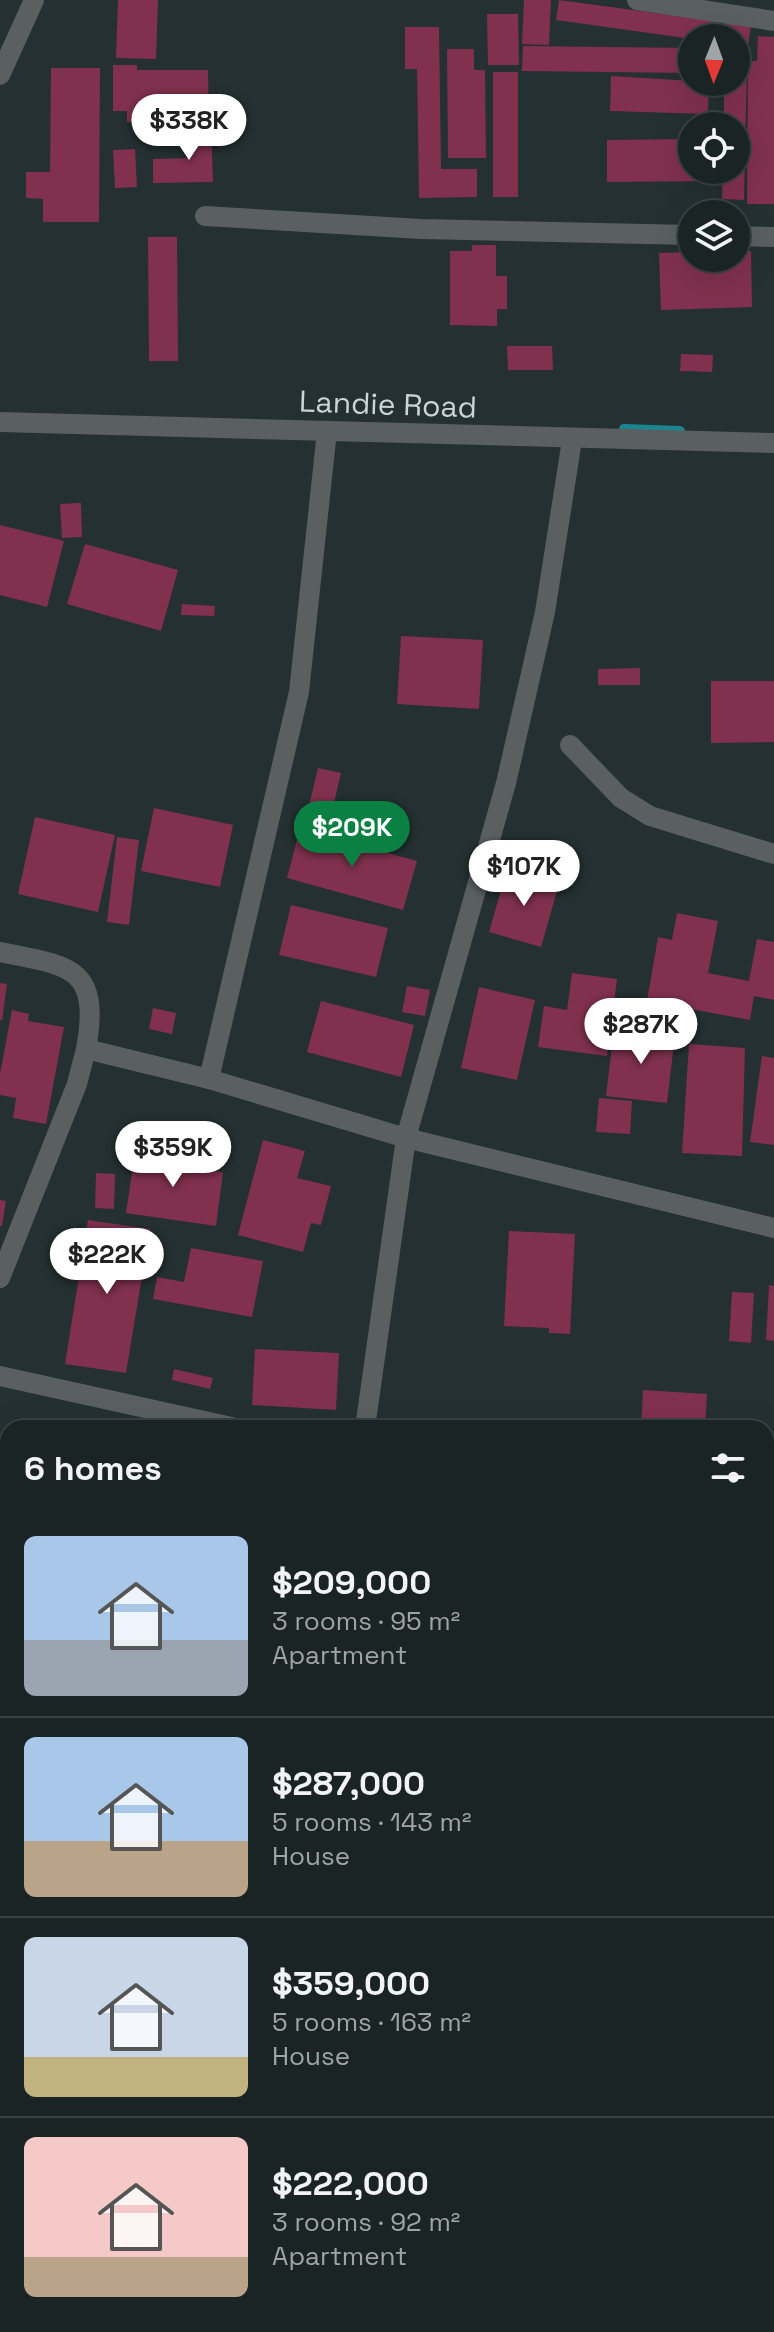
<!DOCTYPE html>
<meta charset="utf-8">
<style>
body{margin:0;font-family:"Space Grotesk",sans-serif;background:#283032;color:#f1f3f6;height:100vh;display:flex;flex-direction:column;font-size:30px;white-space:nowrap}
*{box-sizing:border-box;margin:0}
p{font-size:26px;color:#a0a4a7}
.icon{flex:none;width:44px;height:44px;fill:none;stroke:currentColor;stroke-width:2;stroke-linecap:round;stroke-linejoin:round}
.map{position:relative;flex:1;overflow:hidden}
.details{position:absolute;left:0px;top:1420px;width:774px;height:912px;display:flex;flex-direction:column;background:#1b2425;border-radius:24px 24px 0 0;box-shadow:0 8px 32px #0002,0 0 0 2px #394142}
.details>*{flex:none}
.needle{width:52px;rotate:181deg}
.buttons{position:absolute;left:678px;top:24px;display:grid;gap:16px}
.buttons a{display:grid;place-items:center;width:72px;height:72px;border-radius:50%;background:#1b2425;box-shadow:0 8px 32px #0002,0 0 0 2px #394142;font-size:40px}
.price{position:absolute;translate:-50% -68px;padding:0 18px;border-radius:28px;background:#fff;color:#222;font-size:26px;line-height:52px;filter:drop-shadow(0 2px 4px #0008)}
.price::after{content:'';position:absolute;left:50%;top:48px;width:24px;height:18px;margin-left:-12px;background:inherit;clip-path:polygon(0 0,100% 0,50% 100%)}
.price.on{background:#0b8043;color:#fff}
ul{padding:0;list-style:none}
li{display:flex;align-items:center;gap:24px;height:200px;padding:0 24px}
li+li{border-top:2px solid #394142}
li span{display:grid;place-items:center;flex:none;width:224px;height:160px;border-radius:12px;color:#555}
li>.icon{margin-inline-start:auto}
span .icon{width:96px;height:96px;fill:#fffc;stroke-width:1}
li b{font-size:34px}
h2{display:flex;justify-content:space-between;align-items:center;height:96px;padding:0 24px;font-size:34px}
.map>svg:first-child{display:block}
</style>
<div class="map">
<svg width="774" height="2332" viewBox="0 0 774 2332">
<rect width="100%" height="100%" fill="#243031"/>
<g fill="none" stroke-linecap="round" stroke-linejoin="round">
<!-- stream -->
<polyline stroke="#1b8491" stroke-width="10" points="624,429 680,431"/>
</g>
<!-- building -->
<g fill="#81314d">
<polygon points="118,0 158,0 156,59 116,58"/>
<polygon points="524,0 551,0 549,45 522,44"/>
<polygon points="559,0 751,26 746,58 736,57 736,38 692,39 556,20"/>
<polygon points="487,14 518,14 519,65 488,65"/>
<polygon points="405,27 439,27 441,169 477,169 477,197 419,198 417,69 405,69"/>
<polygon points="758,36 774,37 774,204 747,204 748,61 757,61"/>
<polygon points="523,46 692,48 692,73 522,71"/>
<polygon points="447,49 474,49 474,70 485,70 486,158 448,158"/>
<polygon points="736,62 747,62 744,200 722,199 723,170 736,170 736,126 724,126 724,82 736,82"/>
<polygon points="113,65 137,65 137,70 208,70 209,118 181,117 182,129 149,129 149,122 127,122 127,111 113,111"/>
<polygon points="51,68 100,68 99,222 43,222 43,199 26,198 26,172 50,172"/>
<rect x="493" y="72" width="25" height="125"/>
<polygon points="611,76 709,82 708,114 610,111"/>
<polygon points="191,126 211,126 213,182 153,183 153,159 191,158"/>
<polygon points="692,139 692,170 710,170 710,181 607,182 607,140"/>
<polygon points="135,149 137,187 115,188 113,150"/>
<polygon points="148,237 177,237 178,361 149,361"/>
<polygon points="472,245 496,245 496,276 507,276 507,309 497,309 497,326 450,325 450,251 472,251"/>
<polygon points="736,251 751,251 752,307 661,310 659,253 692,252 692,258 736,258"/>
<polygon points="507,346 552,346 553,370 508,370"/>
<polygon points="681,354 713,355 712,372 680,371"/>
<polygon points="81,503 82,537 62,538 60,504"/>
<polygon points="0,525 64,541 47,607 0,595"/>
<polygon points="85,544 178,570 161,631 67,604"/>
<polygon points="182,604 215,606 214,616 181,615"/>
<polygon points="401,636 483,640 479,709 397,704"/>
<polygon points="640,668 640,685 598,685 598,669"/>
<polygon points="711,681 774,681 774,742 711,743"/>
<polygon points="318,768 341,773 330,820 307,814"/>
<polygon points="154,808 233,825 220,887 141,871"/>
<polygon points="35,817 115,835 98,912 18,894"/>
<polygon points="300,829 417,861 403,910 287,878"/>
<polygon points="117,837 139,840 129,925 107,922"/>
<polygon points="507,869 559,884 541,947 489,932"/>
<polygon points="291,905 388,928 376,977 279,955"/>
<polygon points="677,913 718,921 708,973 749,981 757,939 774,942 774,1000 754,996 750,1020 647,1001 658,937 672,940"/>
<polygon points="572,973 617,979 607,1056 538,1047 544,1006 567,1010"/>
<polygon points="0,983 7,984 2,1021 0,1020"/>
<polygon points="407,986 430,990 425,1016 402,1012"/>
<polygon points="479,987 535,1000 517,1080 461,1068"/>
<polygon points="321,1001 414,1025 401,1077 307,1052"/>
<polygon points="153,1008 176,1013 172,1034 149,1029"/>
<polygon points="12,1010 29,1014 28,1021 64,1027 46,1124 13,1118 16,1098 0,1095 0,1074"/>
<polygon points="614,1029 675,1035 667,1103 606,1096"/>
<polygon points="689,1044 745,1048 742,1156 682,1153"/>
<polygon points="762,1056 774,1058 774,1145 750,1142"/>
<polygon points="599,1098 632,1101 630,1134 596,1132"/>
<polygon points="263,1140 305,1151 297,1178 331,1186 321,1225 311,1223 303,1252 238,1235"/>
<polygon points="136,1145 169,1149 167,1164 223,1172 216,1226 126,1213"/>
<polygon points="96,1173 115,1174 114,1209 95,1208"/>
<polygon points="0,1200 6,1201 2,1226 0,1226"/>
<polygon points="88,1220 150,1229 126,1373 65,1364"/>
<polygon points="509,1231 575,1234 570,1334 549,1333 549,1328 504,1326"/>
<polygon points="191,1248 263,1261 252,1317 153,1299 157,1277 184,1282"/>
<polygon points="769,1285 774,1286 774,1341 766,1340"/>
<polygon points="732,1292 754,1293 751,1343 729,1341"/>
<polygon points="255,1349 339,1353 336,1410 252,1405"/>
<polygon points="174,1369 213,1378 210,1389 172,1380"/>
<polygon points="643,1390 707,1394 705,1428 641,1428"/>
<rect x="766" y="1705" width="8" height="58"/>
<polygon points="766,1821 774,1822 774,1857 767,1890"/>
<polygon points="766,2222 774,2223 774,2275 766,2274"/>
<polygon points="766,2299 774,2300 774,2332 743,2332 743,2324 766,2324"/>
</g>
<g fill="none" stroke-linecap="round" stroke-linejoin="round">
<!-- street -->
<g stroke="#5a5f60" stroke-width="20">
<polyline points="637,0 774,21"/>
<polyline points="0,75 34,0"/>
<polyline points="205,216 421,229 692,235"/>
<polyline points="736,236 774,237"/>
<polyline points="0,422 774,443"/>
<polyline points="570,745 621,798 650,816 774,854"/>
<path d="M0,952C70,966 101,966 86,1049"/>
<polyline points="209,1079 299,692 327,431"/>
<polyline points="0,1278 77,1084 86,1049 209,1079 406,1138 774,1228"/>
<polyline points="0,1376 236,1428"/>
<polyline points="365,1428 406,1138 506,783 545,612 572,440"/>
<polyline points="766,1559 774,1561"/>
<polyline points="766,1970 774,1971"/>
</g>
</g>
<g text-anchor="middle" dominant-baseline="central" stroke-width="7" stroke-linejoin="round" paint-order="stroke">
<!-- street labels -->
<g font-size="30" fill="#cdd4d5" stroke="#243031">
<text transform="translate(388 404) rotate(2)">Landie Road</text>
</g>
</g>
</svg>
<div class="buttons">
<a><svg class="needle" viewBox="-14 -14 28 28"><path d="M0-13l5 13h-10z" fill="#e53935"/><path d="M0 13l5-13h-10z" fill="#a0a4a7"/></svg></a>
<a><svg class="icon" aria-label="locate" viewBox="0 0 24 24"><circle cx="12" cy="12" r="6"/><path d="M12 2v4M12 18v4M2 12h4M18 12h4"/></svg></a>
<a><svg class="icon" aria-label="layers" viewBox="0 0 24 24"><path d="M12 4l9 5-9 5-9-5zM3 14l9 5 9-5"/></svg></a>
</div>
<b class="price" style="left:189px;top:162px">$338K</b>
<b class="price on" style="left:352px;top:869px">$209K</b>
<b class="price" style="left:524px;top:908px">$107K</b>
<b class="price" style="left:641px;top:1066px">$287K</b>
<b class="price" style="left:173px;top:1189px">$359K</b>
<b class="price" style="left:107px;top:1296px">$222K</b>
<section class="details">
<h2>6 homes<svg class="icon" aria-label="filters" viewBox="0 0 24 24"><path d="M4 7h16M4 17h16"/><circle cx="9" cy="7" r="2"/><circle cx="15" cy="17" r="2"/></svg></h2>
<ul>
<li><span style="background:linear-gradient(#a9c7e8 65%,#9aa5b1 0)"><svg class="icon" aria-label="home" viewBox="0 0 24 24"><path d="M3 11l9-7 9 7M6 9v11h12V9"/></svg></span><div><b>$209,000</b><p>3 rooms · 95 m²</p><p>Apartment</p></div></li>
<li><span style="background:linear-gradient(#a9c7e8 65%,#b9a48a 0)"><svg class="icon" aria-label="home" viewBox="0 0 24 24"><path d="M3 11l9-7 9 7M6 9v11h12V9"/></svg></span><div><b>$287,000</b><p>5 rooms · 143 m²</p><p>House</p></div></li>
<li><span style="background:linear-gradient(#c9d6e8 75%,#c2b280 0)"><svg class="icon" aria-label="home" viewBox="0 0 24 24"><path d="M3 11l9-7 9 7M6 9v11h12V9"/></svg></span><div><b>$359,000</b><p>5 rooms · 163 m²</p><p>House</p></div></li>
<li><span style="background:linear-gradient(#f6c9c9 75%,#b9a48a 0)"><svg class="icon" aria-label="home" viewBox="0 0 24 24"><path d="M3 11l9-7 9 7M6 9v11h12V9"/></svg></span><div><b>$222,000</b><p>3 rooms · 92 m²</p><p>Apartment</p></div></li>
</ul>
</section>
</div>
